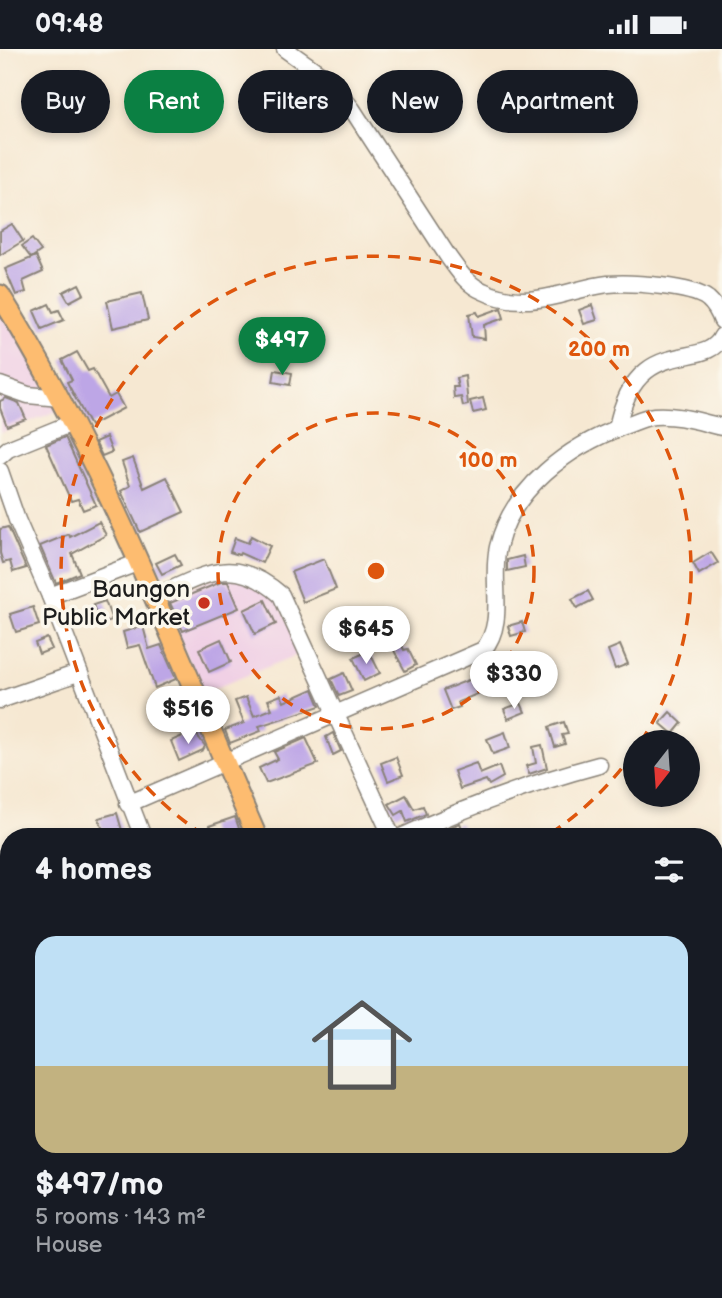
<!DOCTYPE html>
<meta charset="utf-8">
<style>
body{margin:0;font-family:"Balsamiq Sans",sans-serif;background:#20242c;color:#f1f3f6;height:100vh;display:flex;flex-direction:column;font-size:26px;white-space:nowrap}
*{box-sizing:border-box;margin:0}
p{font-size:23px;color:#9ea1a6}
.icon{flex:none;width:38px;height:38px;fill:none;stroke:currentColor;stroke-width:2;stroke-linecap:round;stroke-linejoin:round}
.map{position:relative;flex:1;overflow:hidden}
.side{position:absolute;left:0px;top:779px;width:723px;height:471px;display:flex;flex-direction:column;background:#171b24;border-radius:28px 28px 0 0;box-shadow:0 4px 10px #0003}
.side>*{flex:none}
.guide{position:absolute;left:21px;top:21px;width:681px;height:63px;display:flex;gap:14px}
.needle{width:46px;rotate:197deg}
.buttons{position:absolute;left:623px;top:681px;display:grid;gap:14px}
.buttons a{display:grid;place-items:center;width:77px;height:77px;border-radius:50%;background:#171b24;box-shadow:0 4px 10px #0003;font-size:35px}
.price{position:absolute;translate:-50% -60px;padding:0 16px;border-radius:24px;background:#fff;color:#222;font-size:23px;line-height:46px;filter:drop-shadow(0 2px 4px #0008)}
.price::after{content:'';position:absolute;left:50%;top:42px;width:21px;height:16px;margin-left:-10px;background:inherit;clip-path:polygon(0 0,100% 0,50% 100%)}
.price.active{background:#0b8043;color:#fff}
ul{padding:0;list-style:none}
li{display:grid;align-content:center;gap:14px;height:371px;padding:0 35px}
li span{display:grid;place-items:center;height:217px;border-radius:21px;color:#555}
li>.icon{margin-inline-start:auto}
span .icon{width:126px;height:126px;fill:#fffc;stroke-width:1}
li b{font-size:30px}
h2{display:flex;justify-content:space-between;align-items:center;height:84px;padding:0 35px;font-size:30px}
.chip{padding:0 24px;border-radius:32px;background:#171b24;box-shadow:0 4px 10px #0003;font-size:24px;line-height:63px}
.chip.active{background:#0b8043;color:#fff}
.status{display:flex;justify-content:space-between;align-items:center;height:49px;padding:0 35px;background:#171b24;direction:ltr}
.status svg{height:19px;fill:currentColor}
.map>svg:first-child{display:block}
</style>
<div class="status"><b>09:48</b><svg viewBox="0 0 49 12"><path d="M0 12V9h3v3zM5 12V6h3v6zM10 12V3h3v9zM15 12V0h3v12zM26 1h20v11H26zM47 4h2v5h-2z"/></svg></div>
<div class="map">
<svg width="722" height="1249" viewBox="0 0 722 1249">
<rect width="100%" height="100%" fill="#fbf7ec"/>
<filter id="ink" filterUnits="userSpaceOnUse"><feTurbulence type="fractalNoise" baseFrequency=".0143" numOctaves="2"/><feDisplacementMap in="SourceGraphic" scale="14" xChannelSelector="R" yChannelSelector="G"/><feConvolveMatrix kernelMatrix="1 2 1 2 8 2 1 2 1" color-interpolation-filters="sRGB"/></filter>
<filter id="wash" filterUnits="userSpaceOnUse"><feTurbulence type="fractalNoise" baseFrequency=".00686" numOctaves="4" result="noise"/><feDisplacementMap in="SourceGraphic" scale="28" xChannelSelector="R" yChannelSelector="G"/><feGaussianBlur stdDeviation="1.57" result="paint"/><feColorMatrix in="noise" values="0 0 0 0 0 0 0 0 0 0 0 0 0 0 0 0 0 1.4 0 .05"/><feComposite in="paint" operator="in"/></filter>
<g filter="url(#wash)">
<rect width="100%" height="100%" fill="#f6e8d2"/>
<!-- built -->
<g fill="#f0d0e5">
<polygon points="0,255 60,361 0,384"/>
<polygon points="224,525 244,527 278,551 302,604 203,644 162,549"/>
</g>
<g id="blocks">
<!-- building -->
<g fill="#bda6e6">
<polygon points="12,175 23,192 0,206 0,182"/>
<polygon points="32,190 41,202 31,209 22,197"/>
<polygon points="36,207 43,223 23,232 26,243 16,246 5,220"/>
<polygon points="79,235 84,245 69,253 63,243"/>
<polygon points="142,244 148,271 113,279 107,252"/>
<polygon points="49,255 53,263 59,261 64,271 42,280 34,262"/>
<polygon points="592,256 597,271 584,275 579,261"/>
<polygon points="501,259 504,269 484,276 485,290 472,288 469,265 477,263 479,267"/>
<polygon points="77,303 88,322 93,320 109,349 116,345 124,359 90,377 67,333 72,331 62,311"/>
<polygon points="275,321 292,324 290,336 273,333"/>
<polygon points="465,327 468,356 463,357 461,348 454,349 453,338 458,338 456,329"/>
<polygon points="6,349 19,354 26,370 7,377 0,359 0,352"/>
<polygon points="483,349 486,361 473,364 470,352"/>
<polygon points="65,388 96,456 83,461 78,450 71,452 46,396"/>
<polygon points="106,388 112,403 102,407 95,393"/>
<polygon points="133,409 144,439 167,428 184,463 140,483 121,442 130,437 122,413"/>
<polygon points="99,473 106,486 72,505 80,524 56,534 40,497 69,485 70,488"/>
<polygon points="8,478 26,519 13,523 10,512 3,514 0,504 0,480"/>
<polygon points="251,487 270,497 262,514 240,504 239,506 230,503 235,489 248,494"/>
<polygon points="711,503 718,514 699,525 693,514"/>
<polygon points="175,505 181,516 162,525 156,514"/>
<polygon points="523,507 525,518 507,522 507,511"/>
<polygon points="324,510 336,540 303,553 291,523"/>
<polygon points="221,533 228,533 239,559 183,582 170,554"/>
<polygon points="588,542 593,551 577,559 572,550"/>
<polygon points="265,551 276,575 255,585 244,561"/>
<polygon points="105,552 112,571 100,575 93,556"/>
<polygon points="33,558 39,576 16,583 10,565"/>
<polygon points="522,573 525,583 511,587 508,577"/>
<polygon points="143,577 149,600 161,596 176,630 155,639 140,596 127,599 123,583"/>
<polygon points="393,577 404,601 408,600 416,616 405,622 383,581"/>
<polygon points="47,589 52,600 39,605 35,594"/>
<polygon points="221,590 231,613 209,623 199,600"/>
<polygon points="620,596 628,615 615,620 608,601"/>
<polygon points="369,602 380,624 364,632 353,609"/>
<polygon points="344,624 352,642 339,647 331,630"/>
<polygon points="476,628 482,643 458,653 460,658 451,661 443,641"/>
<polygon points="313,640 320,657 259,677 261,682 230,694 225,681 244,674 235,652 246,648 254,667 272,660 268,651 281,646 284,653"/>
<polygon points="521,654 525,663 508,670 504,660"/>
<polygon points="670,663 682,674 673,685 660,674"/>
<polygon points="564,673 568,685 562,686 565,695 555,698 549,678"/>
<polygon points="194,682 205,697 203,701 179,712 171,692"/>
<polygon points="505,683 510,699 493,705 487,690"/>
<polygon points="333,684 341,702 333,706 326,688"/>
<polygon points="306,689 318,715 266,734 259,719 278,710 274,703"/>
<polygon points="542,696 547,719 529,725 526,717 536,714 533,698"/>
<polygon points="396,708 403,726 388,732 381,714"/>
<polygon points="476,714 480,725 499,717 503,728 489,736 486,731 460,740 454,722"/>
<polygon points="406,746 414,760 423,757 426,765 407,773 403,762 396,766 389,755"/>
<polygon points="117,764 123,785 105,788 99,769"/>
<polygon points="235,768 242,788 212,788 209,777"/>
<polygon points="460,774 464,785 448,788 446,780"/>
</g>
</g>
</g>
<g filter="url(#ink)">
<use href="#blocks" fill-opacity="0" stroke="#898277" stroke-width="2"/>
<g fill="none" stroke-linecap="round" stroke-linejoin="round">
<!-- minor casing -->
<g stroke="#898277" stroke-width="19">
<g id="minor">
<path d="M285,0L330,32L352,60L449,209C458,221 467,236 483,242C495,248 510,251 524,251C552,251 581,238 608,235C630,233 692,237 708,250C715,256 719,264 722,272"/>
<polyline points="0,336 28,346 60,349"/>
<path d="M617,380C635,281 706,324 722,287"/>
<polyline points="0,407 8,400 72,374"/>
<polyline points="0,422 17,471 50,547 143,788"/>
<polyline points="50,547 137,514"/>
<path d="M153,549C204,526 233,504 281,546L392,788"/>
<polyline points="0,651 78,624"/>
<path d="M128,755L483,601C507,574 490,531 498,498C512,439 569,397 624,377C633,374 644,368 654,367C677,365 700,373 722,378"/>
<path d="M401,788C465,759 531,734 599,716"/>
<polyline points="342,1241 345,1249"/>
<polyline points="591,1241 595,1249"/>
<polyline points="0,1246 1,1249"/>
</g>
</g>
<!-- major casing -->
<g stroke="#898277" stroke-width="23">
<g id="major">
<path d="M0,246C106,415 177,605 257,788"/>
<polyline points="450,1241 454,1249"/>
</g>
</g>
<!-- minor -->
<use href="#minor" stroke="#fff" stroke-width="16"/>
<!-- major -->
<use href="#major" stroke="#fdbc70" stroke-width="19"/>
</g>
</g>
<!-- distance rings -->
<g fill="none" stroke="#de560d" stroke-width="3.5" stroke-dasharray="12 9">
<circle cx="376" cy="522" r="158"/>
<path d="M634 703A315 315 0 0 1 548 786M204 786A315 315 0 1 1 642 691"/>
</g>
<!-- markers -->
<circle fill="#c8321e" stroke="#fbf7ec" stroke-width="2.5" cx="204" cy="554" r="7"/>
<g text-anchor="middle" dominant-baseline="central" stroke-width="7" stroke-linejoin="round" paint-order="stroke">
<!-- poi labels -->
<g font-size="24" fill="#1c1c1c" stroke="#fbf7ec" text-anchor="end">
<text x="190" y="540">Baungon<tspan x="190" dy="28">Public Market</tspan></text>
</g>
</g>
<circle cx="376" cy="522" r="10" fill="#de560d" stroke="#fbf7ec" stroke-width="3.5"/>
<g font-size="21" text-anchor="middle" font-weight="bold" fill="#de560d" stroke="#fbf7ec" stroke-width="7" stroke-linejoin="round" paint-order="stroke">
<text x="599" y="307">200 m</text>
<text x="488" y="418">100 m</text>
</g>
</svg>
<div class="buttons">
<a><svg class="needle" viewBox="-14 -14 28 28"><path d="M0-13l5 13h-10z" fill="#e53935"/><path d="M0 13l5-13h-10z" fill="#9ea1a6"/></svg></a>
</div>
<b class="price active" style="left:282px;top:328px">$497</b>
<b class="price" style="left:366px;top:617px">$645</b>
<b class="price" style="left:514px;top:662px">$330</b>
<b class="price" style="left:188px;top:697px">$516</b>
<div class="guide">
<a class="chip">Buy</a>
<a class="chip active">Rent</a>
<a class="chip">Filters</a>
<a class="chip">New</a>
<a class="chip">Apartment</a>
</div>
<section class="side">
<h2>4 homes<svg class="icon" aria-label="filters" viewBox="0 0 24 24"><path d="M4 7h16M4 17h16"/><circle cx="9" cy="7" r="2"/><circle cx="15" cy="17" r="2"/></svg></h2>
<ul>
<li><span style="background:linear-gradient(#bfe0f5 60%,#c2b280 0)"><svg class="icon" aria-label="home" viewBox="0 0 24 24"><path d="M3 11l9-7 9 7M6 9v11h12V9"/></svg></span><div><b>$497/mo</b><p>5 rooms · 143 m²</p><p>House</p></div></li>
</ul>
</section>
</div>
